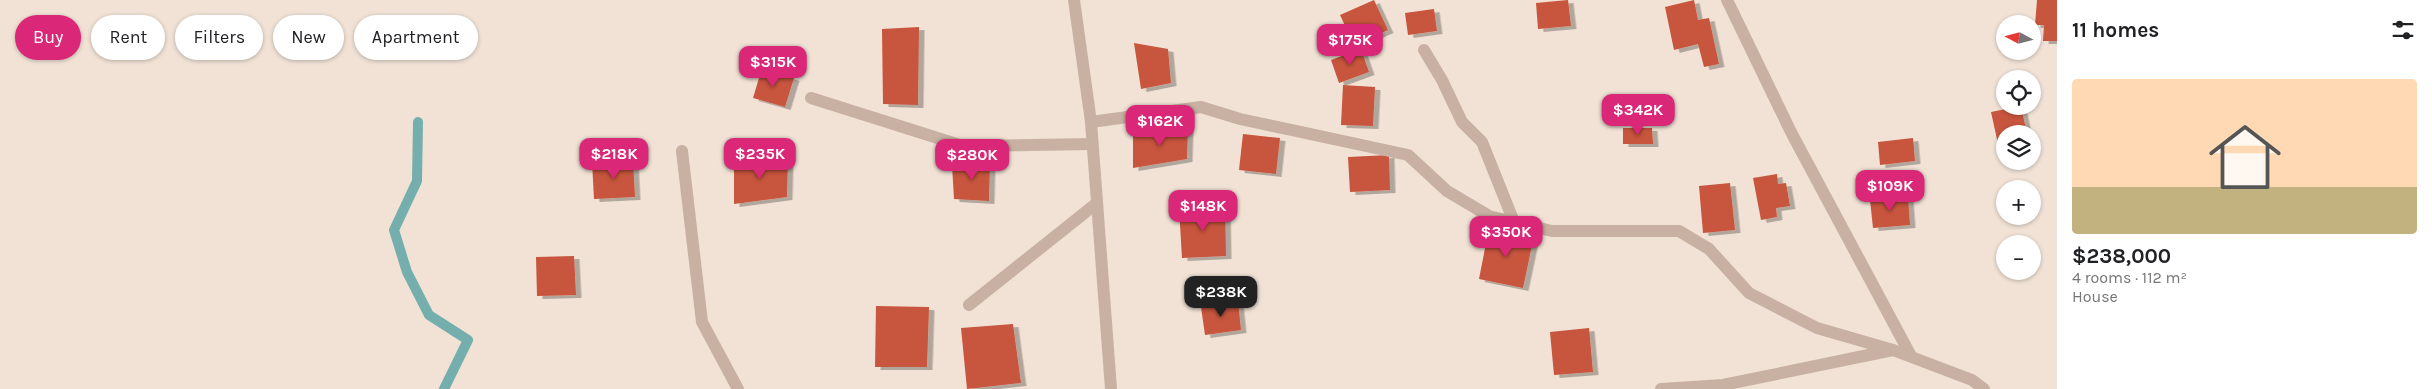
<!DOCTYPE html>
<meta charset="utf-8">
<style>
body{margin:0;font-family:Karla,sans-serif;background:#f6f6f6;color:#202124;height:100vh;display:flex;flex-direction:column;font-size:19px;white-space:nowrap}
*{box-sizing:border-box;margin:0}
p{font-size:16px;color:#757577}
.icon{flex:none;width:28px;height:28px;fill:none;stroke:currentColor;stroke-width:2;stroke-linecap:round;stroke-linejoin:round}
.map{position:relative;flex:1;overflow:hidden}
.panel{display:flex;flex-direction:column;background:#fff;width:375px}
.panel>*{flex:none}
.hud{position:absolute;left:15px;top:15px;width:475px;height:45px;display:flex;gap:10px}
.needle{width:32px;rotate:277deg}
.controls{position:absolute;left:1996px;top:15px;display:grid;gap:10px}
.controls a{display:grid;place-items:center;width:45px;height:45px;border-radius:50%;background:#fff;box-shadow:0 1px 4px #0004;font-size:25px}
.price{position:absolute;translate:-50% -42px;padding:0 11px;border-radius:10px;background:#db2777;color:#fff;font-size:16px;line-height:32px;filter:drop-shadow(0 1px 2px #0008)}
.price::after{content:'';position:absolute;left:50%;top:30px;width:15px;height:11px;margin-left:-8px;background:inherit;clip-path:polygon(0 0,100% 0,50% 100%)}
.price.selected{background:#222;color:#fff}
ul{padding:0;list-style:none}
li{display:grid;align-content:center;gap:10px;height:265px;padding:0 15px}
li span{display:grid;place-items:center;height:155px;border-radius:5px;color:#555}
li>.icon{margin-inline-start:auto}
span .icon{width:90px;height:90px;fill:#fffc;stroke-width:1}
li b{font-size:21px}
h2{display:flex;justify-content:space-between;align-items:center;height:60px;padding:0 15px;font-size:21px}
.tag{padding:0 18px;border-radius:22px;background:#fff;box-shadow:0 1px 4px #0004;font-size:18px;line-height:45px}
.tag.selected{background:#db2777;color:#fff}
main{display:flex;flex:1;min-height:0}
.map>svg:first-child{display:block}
</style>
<main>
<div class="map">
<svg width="2057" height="389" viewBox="0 0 2057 389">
<defs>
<filter id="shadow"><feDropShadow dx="5.5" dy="3" stdDeviation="0" flood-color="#0004"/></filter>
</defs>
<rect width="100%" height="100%" fill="#f1e2d5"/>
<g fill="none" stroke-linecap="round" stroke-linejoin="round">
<!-- stream -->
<polyline stroke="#74aead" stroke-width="10" points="418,122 417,181 394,230 407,272 429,315 468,340 444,389"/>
</g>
<!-- building -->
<g fill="#c8553c" filter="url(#shadow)">
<polygon points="1374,0 1388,30 1354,45 1340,15"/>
<polygon points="1568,0 1571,26 1538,29 1536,3"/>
<polygon points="1694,0 1698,20 1709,18 1719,64 1704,67 1698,44 1674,50 1665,7"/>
<polygon points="2037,0 2057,0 2057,41 2043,41 2044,25 2035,25"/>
<polygon points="1434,9 1437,31 1408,35 1405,13"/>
<polygon points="919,27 918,105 883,104 882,29"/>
<polygon points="1134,43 1168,49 1171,83 1141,89"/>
<polygon points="1361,49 1369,72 1339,83 1331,60"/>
<polygon points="762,68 794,78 785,107 753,98"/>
<polygon points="1343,85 1375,87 1373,126 1341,125"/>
<polygon points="2021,106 2027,134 2005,134 2005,152 2000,153 1991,112"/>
<polygon points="1188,127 1187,159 1133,168 1133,133"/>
<polygon points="1623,128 1652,128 1653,144 1623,144"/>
<polygon points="1243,134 1280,138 1276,174 1239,170"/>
<polygon points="1913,138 1915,161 1880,165 1878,142"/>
<polygon points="1389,155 1390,190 1350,192 1348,157"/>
<polygon points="734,159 788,159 787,197 734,204"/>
<polygon points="633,160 635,197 594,199 592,162"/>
<polygon points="990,161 989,201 954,199 952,165"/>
<polygon points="1777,174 1778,184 1786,183 1790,206 1776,208 1777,217 1761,220 1753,178"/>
<polygon points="1730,183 1735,230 1703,233 1699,186"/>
<polygon points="1908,197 1910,225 1873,228 1870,200"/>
<polygon points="1225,205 1226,256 1182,258 1179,208"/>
<polygon points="1489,228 1534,236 1523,288 1479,279"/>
<polygon points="574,256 576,295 537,296 536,257"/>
<polygon points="1238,301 1241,330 1205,335 1201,307"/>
<polygon points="876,306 929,307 927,367 875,367"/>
<polygon points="1013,324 1021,383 967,389 961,328"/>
<polygon points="1589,328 1593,372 1554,375 1550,332"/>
</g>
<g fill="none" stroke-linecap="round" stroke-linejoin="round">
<!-- minor -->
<g stroke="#c8b1a2" stroke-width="12">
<polyline points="1074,0 1091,122 1111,389"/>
<polyline points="1727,0 1792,134 1911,356"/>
<polyline points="1424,50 1442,80 1462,122 1482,142 1514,222"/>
<polyline points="811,98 963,146 1092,144"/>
<polyline points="1091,122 1201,107 1240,119 1408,155 1447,191 1489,216 1552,231 1679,231 1709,249 1749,293 1817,328 1893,350"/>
<polyline points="682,151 702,322 738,389"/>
<polyline points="969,305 1097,203"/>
<polyline points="1661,389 1723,385 1893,350 1972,380 1984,389"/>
</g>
</g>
</svg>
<div class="controls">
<a><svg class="needle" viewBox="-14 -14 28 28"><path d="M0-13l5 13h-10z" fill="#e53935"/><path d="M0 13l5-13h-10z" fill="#757577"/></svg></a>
<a><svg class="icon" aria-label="locate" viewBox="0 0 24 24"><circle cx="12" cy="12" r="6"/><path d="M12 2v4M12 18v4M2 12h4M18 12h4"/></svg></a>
<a><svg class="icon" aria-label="layers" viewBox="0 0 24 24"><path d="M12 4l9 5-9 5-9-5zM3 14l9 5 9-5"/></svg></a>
<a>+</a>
<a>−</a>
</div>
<b class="price" style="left:1350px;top:66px">$175K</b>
<b class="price" style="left:773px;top:88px">$315K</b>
<b class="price" style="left:1638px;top:136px">$342K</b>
<b class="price" style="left:1160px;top:147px">$162K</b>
<b class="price" style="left:614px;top:180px">$218K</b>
<b class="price" style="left:760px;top:180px">$235K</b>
<b class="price" style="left:972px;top:181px">$280K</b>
<b class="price" style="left:1890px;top:212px">$109K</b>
<b class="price" style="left:1203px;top:232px">$148K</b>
<b class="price" style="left:1506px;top:258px">$350K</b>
<b class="price selected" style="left:1221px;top:318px">$238K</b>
<div class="hud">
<a class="tag selected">Buy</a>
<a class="tag">Rent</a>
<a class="tag">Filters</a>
<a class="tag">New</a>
<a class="tag">Apartment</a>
</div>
</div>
<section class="panel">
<h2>11 homes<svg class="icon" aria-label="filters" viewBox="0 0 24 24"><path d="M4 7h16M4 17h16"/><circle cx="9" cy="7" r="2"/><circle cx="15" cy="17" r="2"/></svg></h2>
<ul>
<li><span style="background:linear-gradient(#ffd9b3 70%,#c2b280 0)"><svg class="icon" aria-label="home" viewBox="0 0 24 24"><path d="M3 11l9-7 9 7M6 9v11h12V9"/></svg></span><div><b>$238,000</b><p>4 rooms · 112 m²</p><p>House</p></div></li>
</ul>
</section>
</main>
